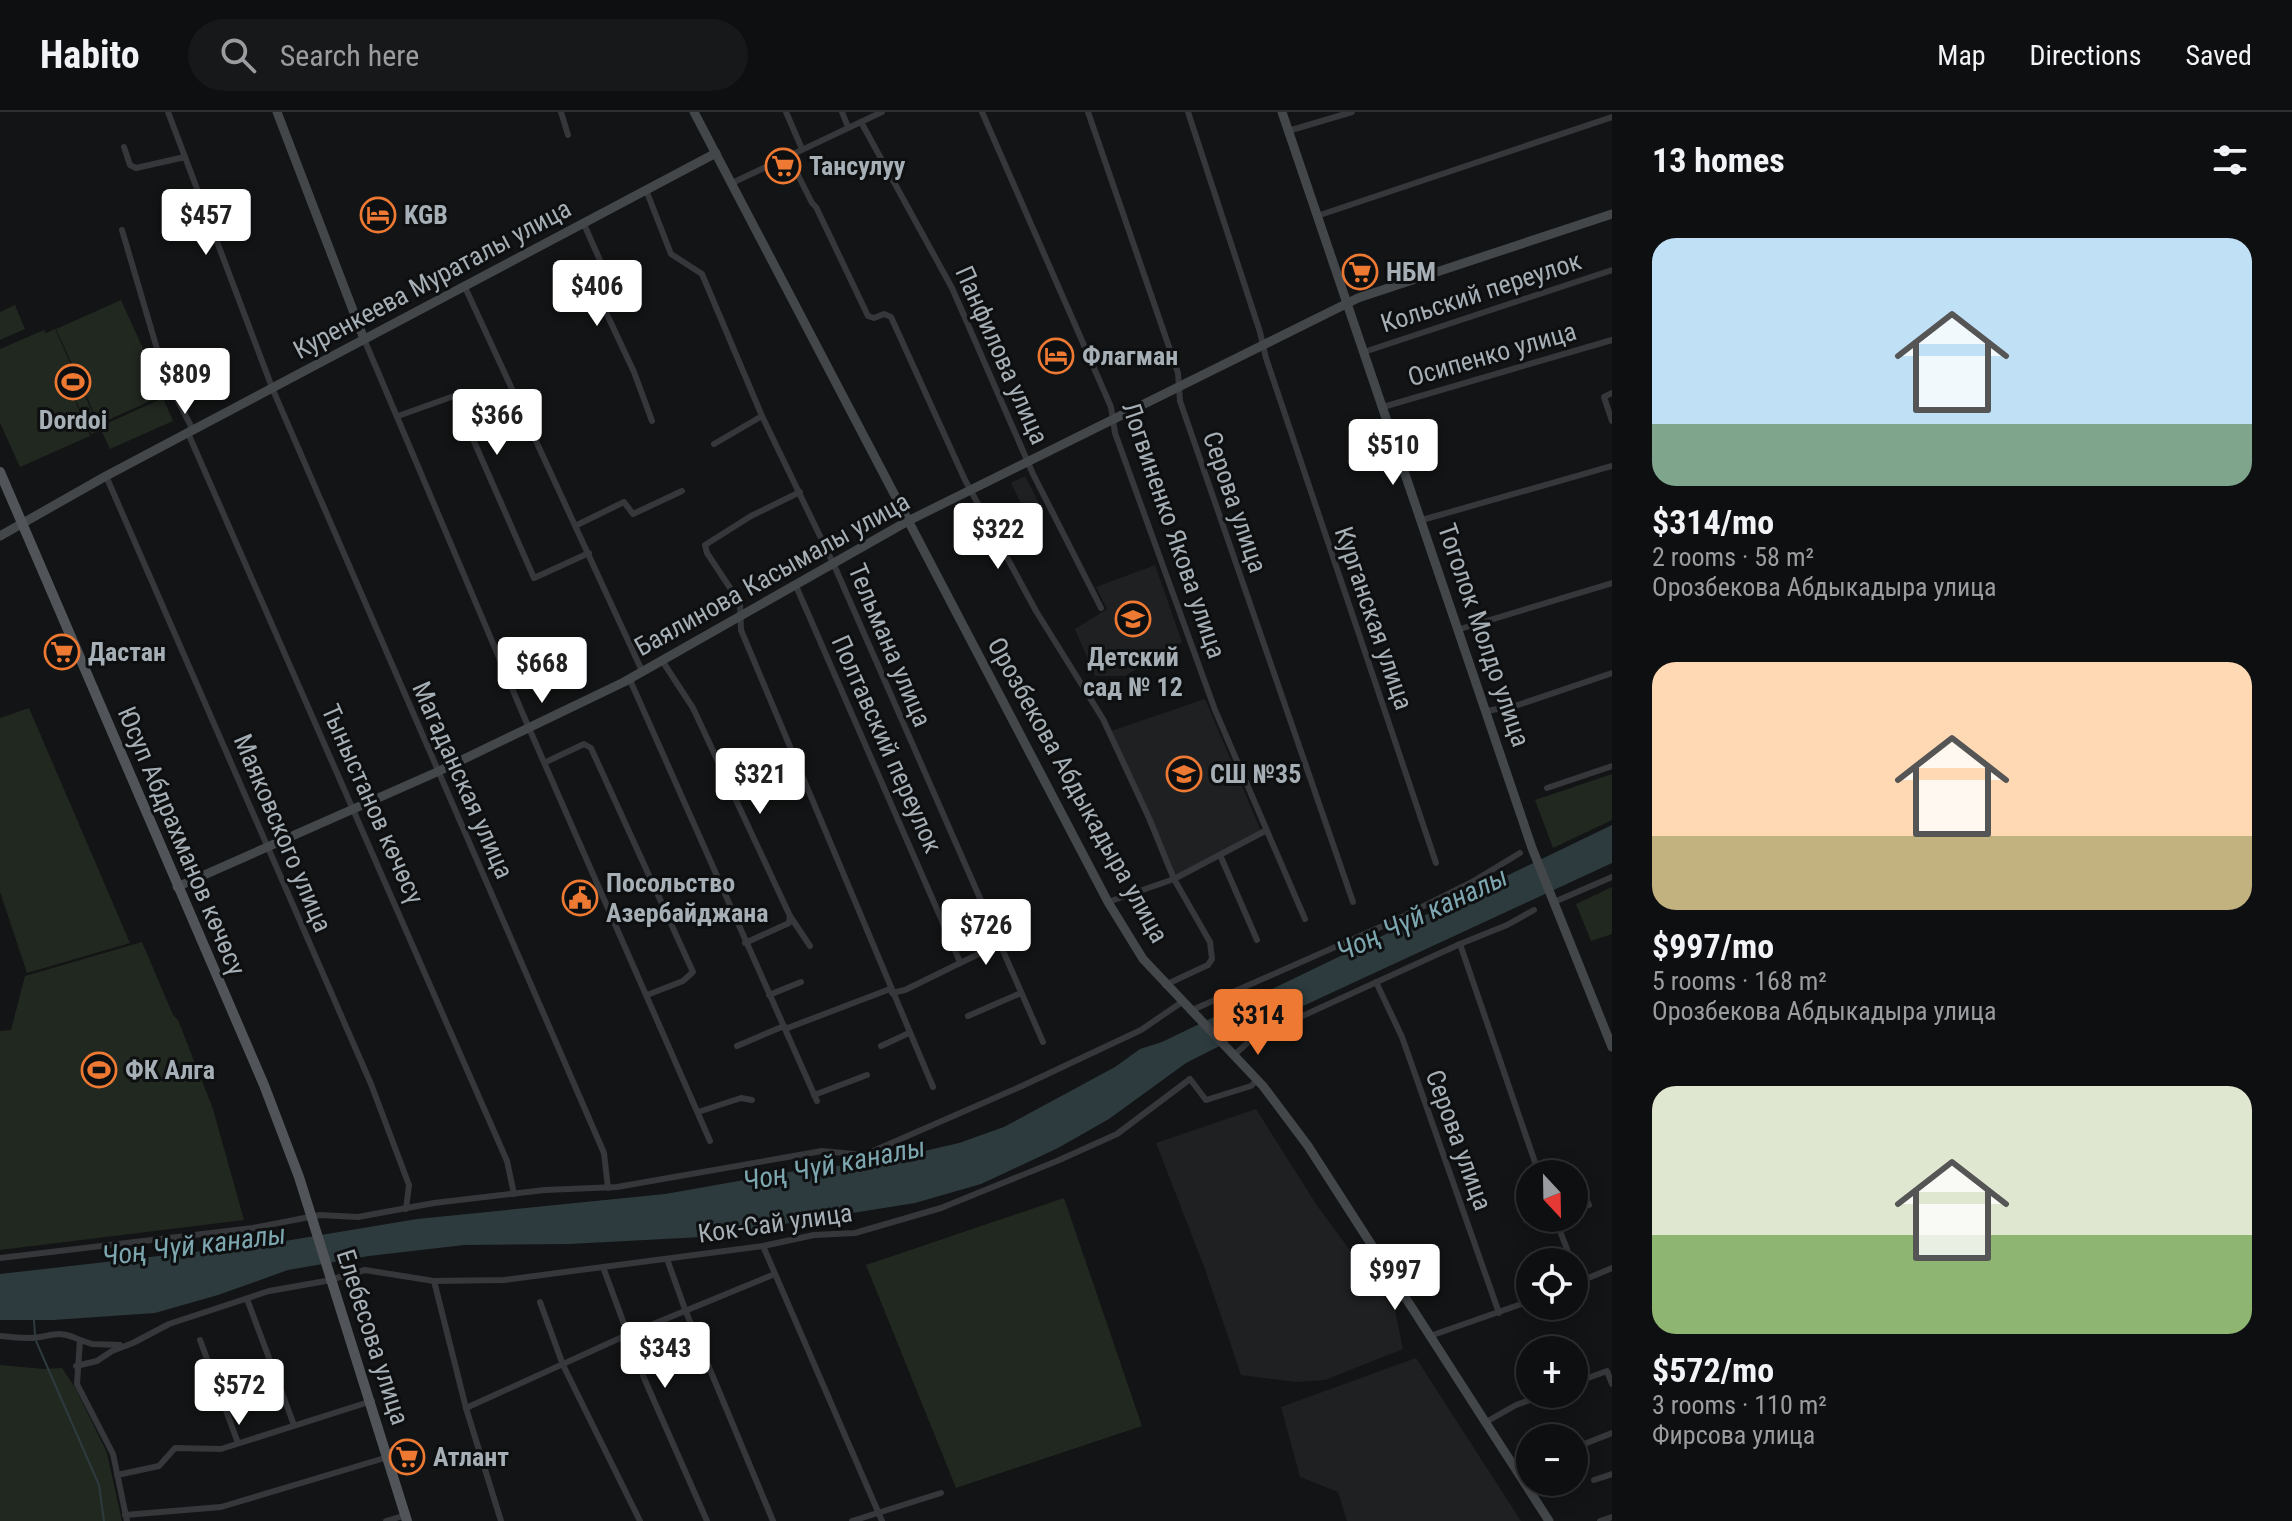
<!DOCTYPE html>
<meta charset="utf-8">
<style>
body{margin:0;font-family:"Roboto Condensed",sans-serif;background:#171819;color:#f1f3f6;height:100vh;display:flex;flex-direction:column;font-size:30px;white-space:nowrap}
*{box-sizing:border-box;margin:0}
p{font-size:26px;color:#9b9c9f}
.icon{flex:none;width:44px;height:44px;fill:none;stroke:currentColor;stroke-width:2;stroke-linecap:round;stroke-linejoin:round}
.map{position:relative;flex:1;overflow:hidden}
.sheet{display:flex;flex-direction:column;background:#0e0f10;width:680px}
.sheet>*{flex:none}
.needle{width:52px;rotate:158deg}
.controls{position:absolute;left:1516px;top:1048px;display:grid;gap:16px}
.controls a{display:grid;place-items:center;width:72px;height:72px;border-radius:50%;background:#0e0f10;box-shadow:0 4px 20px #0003,0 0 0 2px #2e2f30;font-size:40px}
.price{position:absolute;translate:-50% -68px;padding:0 18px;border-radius:8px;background:#fff;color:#222;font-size:26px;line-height:52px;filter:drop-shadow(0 2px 4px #0008)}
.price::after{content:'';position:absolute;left:50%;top:48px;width:24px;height:18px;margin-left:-12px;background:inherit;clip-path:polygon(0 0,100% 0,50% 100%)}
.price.current{background:#ee7933;color:#111}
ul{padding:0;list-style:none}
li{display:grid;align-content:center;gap:16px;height:424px;padding:0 40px}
li span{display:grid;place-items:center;height:248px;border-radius:24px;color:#555}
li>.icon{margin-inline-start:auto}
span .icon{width:144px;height:144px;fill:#fffc;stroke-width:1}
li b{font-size:34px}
h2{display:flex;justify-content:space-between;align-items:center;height:96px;padding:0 40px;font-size:34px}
header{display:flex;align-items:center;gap:48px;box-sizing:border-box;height:112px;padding:0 40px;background:#0e0f10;border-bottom:2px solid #2e2f30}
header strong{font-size:38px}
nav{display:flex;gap:44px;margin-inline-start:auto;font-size:28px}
.search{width:560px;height:72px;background:#171819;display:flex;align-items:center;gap:20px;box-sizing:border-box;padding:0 28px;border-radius:44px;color:#9b9c9f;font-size:30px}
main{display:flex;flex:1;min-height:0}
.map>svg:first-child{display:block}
</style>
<header>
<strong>Habito</strong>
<div class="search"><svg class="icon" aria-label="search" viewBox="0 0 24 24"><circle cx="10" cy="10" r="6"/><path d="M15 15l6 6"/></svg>Search here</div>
<nav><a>Map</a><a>Directions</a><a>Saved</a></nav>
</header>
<main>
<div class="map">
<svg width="1612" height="1409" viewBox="0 0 1612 1409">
<rect width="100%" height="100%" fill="#131415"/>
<!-- built -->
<g fill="#1f2022">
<polygon points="1025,364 1043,399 1028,406 1011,371"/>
<polygon points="1155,453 1182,530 1125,564 1095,564 1075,517 1107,497 1096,475"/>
<polygon points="1205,587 1261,719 1174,764 1111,619"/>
<polygon points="1256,997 1318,1095 1395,1199 1403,1237 1325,1268 1297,1270 1241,1263 1205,1157 1156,1031"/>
<polygon points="1416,1246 1481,1347 1521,1409 1347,1409 1338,1380 1300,1365 1281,1295"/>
</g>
<!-- green -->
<g fill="#212820">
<polygon points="121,188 164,283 99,312 56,217"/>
<polygon points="15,193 25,217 0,228 0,200"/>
<polygon points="55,217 99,315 163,286 173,309 110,337 101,318 91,322 63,260 90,324 20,355 0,311 0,237 44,218 46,221"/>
<polygon points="29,596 130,831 27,861 0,780 0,606"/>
<polygon points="1612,662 1612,708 1553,736 1535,688"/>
<polygon points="1612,775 1612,822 1591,829 1576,792"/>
<polygon points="142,830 173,903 178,908 213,997 244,1108 0,1138 0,919 11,918 25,864"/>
<polygon points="1064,1086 1142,1314 956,1376 866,1153"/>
<polygon points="0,1253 44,1257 62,1256 76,1277 107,1341 122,1409 0,1409"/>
</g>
<!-- water -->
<polygon fill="#2d3b3e" points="1612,713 1612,751 1249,919 1186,951 1109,1007 1058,1036 981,1072 915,1091 702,1125 569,1132 464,1133 369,1144 288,1158 218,1183 155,1201 53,1208 0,1208 0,1162 273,1131 417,1107 665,1082 812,1056 872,1051 959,1031 1004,1015 1115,955 1140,937 1162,930"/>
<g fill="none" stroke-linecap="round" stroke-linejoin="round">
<!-- stream -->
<g stroke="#2d3b3e" stroke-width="2">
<polyline points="34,1208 35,1223"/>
<polyline points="36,1229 99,1373 104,1409"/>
</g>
<!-- street -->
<g stroke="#35373a" stroke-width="6">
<polyline points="168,0 273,278 604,1041 608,1076"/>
<polyline points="561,0 568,23"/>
<polyline points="786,0 802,37"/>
<polyline points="842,0 848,15"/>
<polyline points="982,0 1111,295 1115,321 1215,598 1305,807"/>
<polyline points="1088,0 1178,261 1180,289 1353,790"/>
<polyline points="1188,0 1260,220 1266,246 1436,751"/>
<polyline points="861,10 952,176 1033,362 1101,496"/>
<polyline points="1288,19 1352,0"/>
<polyline points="124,35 130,53 136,56 185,45"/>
<polyline points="788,43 812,91 816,95 868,204 874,206 884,202 891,205 965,368 1036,499 1103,607 1149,706 1174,767 1210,830 1212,847 1208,853 1165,873"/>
<polyline points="732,71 882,0"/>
<polyline points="646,78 671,142 702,162 762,304 834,453 1043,930"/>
<polyline points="1317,104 1612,5"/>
<polyline points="583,110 607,164 603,194 634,260 652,309"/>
<polyline points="122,118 165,264 193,318"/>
<polyline points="464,173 643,561"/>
<polyline points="364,227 525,607 710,1029"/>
<polyline points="1364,240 1612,158"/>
<polyline points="1612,281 1604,285 1612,309"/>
<polyline points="1383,295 1612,228"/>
<polyline points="398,304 454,284 534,466 589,441"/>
<polyline points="188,321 507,1049 514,1082"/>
<polyline points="714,332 762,304"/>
<polyline points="106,364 371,972 409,1073 406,1097"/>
<polyline points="800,380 751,404 705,433 707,441 740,491 741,518 933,975"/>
<polyline points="1422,408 1612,354"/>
<polyline points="577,413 624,390 633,402 682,379"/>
<polyline points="796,474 960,850"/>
<polyline points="1460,517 1612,471"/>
<polyline points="663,550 693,596 790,804 789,811 745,831"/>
<polyline points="630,568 817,989"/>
<polyline points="1487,599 1518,593 1612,561"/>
<polyline points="546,650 584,632 591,636 693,860 683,869 647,883"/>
<polyline points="1547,676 1612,654"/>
<polyline points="1220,743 1257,828"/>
<polyline points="1108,790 1174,767 1265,719"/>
<polyline points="1554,790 1612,765"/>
<polyline points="790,804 810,834"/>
<polyline points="1460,832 1539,1062"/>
<polyline points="1376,870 1402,925 1499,1201"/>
<polyline points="892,881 905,878 999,832"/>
<polyline points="769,883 801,870"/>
<polyline points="1190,899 1394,809 1472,770 1520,741"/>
<polyline points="968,904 1021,881"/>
<polyline points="785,917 890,877"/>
<polyline points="737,934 784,914"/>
<polyline points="881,934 909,921"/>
<polyline points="1234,943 1252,927 1460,832 1507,813 1534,798"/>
<polyline points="814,983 867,963"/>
<polyline points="698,1000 741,986 752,988"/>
<polyline points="1574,1083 1582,1080 1589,1093"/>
<polyline points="1555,1106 1572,1150"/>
<polyline points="1526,1108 1531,1106"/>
<polyline points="763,1134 882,1409"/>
<polyline points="0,1146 253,1116 320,1103 358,1105 434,1091 545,1078 617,1075 822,1039 864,1043 1022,974 1141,918 1182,890"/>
<polyline points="667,1147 686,1200 773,1409"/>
<polyline points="603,1155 644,1266 707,1409"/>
<polyline points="1574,1155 1580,1170"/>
<polyline points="434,1169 466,1296 501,1409"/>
<polyline points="1574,1172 1612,1156"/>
<polyline points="247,1187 294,1313"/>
<polyline points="540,1190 563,1253 640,1409"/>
<path d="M0,1224C9,1225 19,1226 28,1226C51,1226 56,1216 80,1228L77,1272L113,1342L127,1409"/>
<polyline points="1430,1224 1530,1189"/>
<polyline points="80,1228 92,1232 120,1233"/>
<polyline points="200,1228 238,1331"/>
<polyline points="76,1254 97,1249 112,1239 133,1231 169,1212 269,1179 326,1169 365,1158 434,1169 504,1168 763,1134 814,1123 855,1121 941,1096 1057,1049 1117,1022 1190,967 1206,988 1251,974 1257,968"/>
<polyline points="1574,1271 1607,1259 1612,1272"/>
<polyline points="466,1296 629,1222 775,1162"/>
<polyline points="1486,1310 1516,1293 1546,1282"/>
<polyline points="1574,1336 1612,1321"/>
<polyline points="117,1363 159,1354 175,1336 221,1337 372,1289"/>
<polyline points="1594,1368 1612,1362"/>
<polyline points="125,1403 221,1395 388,1345"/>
<polyline points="386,1409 406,1403"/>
<polyline points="852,1409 941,1381"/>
<polyline points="1600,1409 1612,1405"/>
</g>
<!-- secondary -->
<g stroke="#43474a" stroke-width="9">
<polyline points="277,0 364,227"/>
<polyline points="694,0 1108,790 1143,847 1263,974 1308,1034 1549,1409"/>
<polyline points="1282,0 1532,736 1612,935"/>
<polyline points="0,424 106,364 716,41"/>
<polyline points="177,775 437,660 624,570 908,409 1358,186 1612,102"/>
</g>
<!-- primary -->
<polyline stroke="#515559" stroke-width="10" points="0,360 264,973 299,1065 407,1409"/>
</g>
<!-- icons -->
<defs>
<g id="supermarket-ring" transform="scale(1.8)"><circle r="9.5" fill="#0e0f10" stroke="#ee7933" stroke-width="1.5"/><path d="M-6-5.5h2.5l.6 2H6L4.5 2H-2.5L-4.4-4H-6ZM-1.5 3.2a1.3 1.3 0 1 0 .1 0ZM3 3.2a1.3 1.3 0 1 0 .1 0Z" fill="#ee7933"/></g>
<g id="hotel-ring" transform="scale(1.8)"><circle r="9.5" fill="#0e0f10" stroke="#ee7933" stroke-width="1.5"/><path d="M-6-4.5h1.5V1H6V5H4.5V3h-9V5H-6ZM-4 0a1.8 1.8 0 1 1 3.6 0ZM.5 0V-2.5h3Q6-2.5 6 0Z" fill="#ee7933"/></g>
<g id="stadium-ring" transform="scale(1.8)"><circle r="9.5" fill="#0e0f10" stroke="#ee7933" stroke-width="1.5"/><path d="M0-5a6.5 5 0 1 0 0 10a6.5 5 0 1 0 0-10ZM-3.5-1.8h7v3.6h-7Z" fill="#ee7933"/></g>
<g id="school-ring" transform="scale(1.8)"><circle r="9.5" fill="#0e0f10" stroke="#ee7933" stroke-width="1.5"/><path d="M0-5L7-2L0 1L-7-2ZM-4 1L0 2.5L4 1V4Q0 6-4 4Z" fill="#ee7933"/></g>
<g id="civic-ring" transform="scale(1.8)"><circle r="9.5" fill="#0e0f10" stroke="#ee7933" stroke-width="1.5"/><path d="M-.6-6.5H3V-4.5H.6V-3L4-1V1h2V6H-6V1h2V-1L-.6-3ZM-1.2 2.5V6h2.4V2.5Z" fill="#ee7933"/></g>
</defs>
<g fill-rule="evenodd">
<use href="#supermarket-ring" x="783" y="54"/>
<use href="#hotel-ring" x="378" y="103"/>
<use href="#supermarket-ring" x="1360" y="160"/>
<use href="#hotel-ring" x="1056" y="244"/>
<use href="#stadium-ring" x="73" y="270"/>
<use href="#school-ring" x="1133" y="507"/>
<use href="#supermarket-ring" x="62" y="540"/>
<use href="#school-ring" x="1184" y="662"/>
<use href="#civic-ring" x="580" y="786"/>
<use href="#stadium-ring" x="99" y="958"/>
<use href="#supermarket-ring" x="407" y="1345"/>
</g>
<g text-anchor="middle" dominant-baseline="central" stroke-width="6" stroke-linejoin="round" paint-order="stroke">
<!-- poi labels -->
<g font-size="26" font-weight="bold" fill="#a5afb5" stroke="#0e0f10" text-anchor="start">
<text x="809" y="54">Тансулуу</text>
<text x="404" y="103">KGB</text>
<text x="1386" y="160">НБМ</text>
<text x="1082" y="244">Флагман</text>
<text x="73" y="308" text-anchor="middle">Dordoi</text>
<text x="88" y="540">Дастан</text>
<text x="1133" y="545" text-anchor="middle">Детский<tspan x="1133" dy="30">сад № 12</tspan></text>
<text x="1210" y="662">СШ №35</text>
<text x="606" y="771">Посольство<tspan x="606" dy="30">Азербайджана</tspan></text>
<text x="125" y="958">ФК Алга</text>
<text x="433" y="1345">Атлант</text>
</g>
<!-- street labels -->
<g font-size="26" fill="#a5afb5" stroke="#0e0f10">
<text transform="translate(432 167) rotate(-28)">Куренкеева Мураталы улица</text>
<text transform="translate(1481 180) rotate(-18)">Кольский переулок</text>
<text transform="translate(1492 242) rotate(-16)">Осипенко улица</text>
<text transform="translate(1002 243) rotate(66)">Панфилова улица</text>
<text transform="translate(1235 390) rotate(71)">Серова улица</text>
<text transform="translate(1174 418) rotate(71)">Логвиненко Якова улица</text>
<text transform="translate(772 462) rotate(-29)">Баялинова Касымалы улица</text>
<text transform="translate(1374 506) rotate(71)">Курганская улица</text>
<text transform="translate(1484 523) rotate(71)">Тоголок Молдо улица</text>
<text transform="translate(890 533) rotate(67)">Тельмана улица</text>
<text transform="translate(887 632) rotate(66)">Полтавский переулок</text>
<text transform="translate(463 668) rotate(66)">Магаданская улица</text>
<text transform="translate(1078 678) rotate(61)">Орозбекова Абдыкадыра улица</text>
<text transform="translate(373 692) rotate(66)">Тыныстанов көчөсү</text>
<text transform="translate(283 721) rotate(67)">Маяковского улица</text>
<text transform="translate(182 729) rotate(67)">Юсуп Абдрахманов көчөсү</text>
<text transform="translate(1459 1028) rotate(70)">Серова улица</text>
<text transform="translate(775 1111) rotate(-8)">Кок-Сай улица</text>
<text transform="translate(373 1225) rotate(72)">Елебесова улица</text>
</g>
<!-- water labels -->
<g font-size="28" font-style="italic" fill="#7da7b0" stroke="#0e0f10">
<text transform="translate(1422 802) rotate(-25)">Чоң Чүй каналы</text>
<text transform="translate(834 1052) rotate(-11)">Чоң Чүй каналы</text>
<text transform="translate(194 1133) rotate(-7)">Чоң Чүй каналы</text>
</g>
</g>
</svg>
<div class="controls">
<a><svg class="needle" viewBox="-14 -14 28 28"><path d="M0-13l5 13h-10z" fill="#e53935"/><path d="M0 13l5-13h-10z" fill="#9b9c9f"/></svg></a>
<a><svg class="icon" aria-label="locate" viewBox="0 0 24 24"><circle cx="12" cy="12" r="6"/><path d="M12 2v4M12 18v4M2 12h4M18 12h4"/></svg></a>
<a>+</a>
<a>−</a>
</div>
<b class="price" style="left:206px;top:145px">$457</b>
<b class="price" style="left:597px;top:216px">$406</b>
<b class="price" style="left:185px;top:304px">$809</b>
<b class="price" style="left:497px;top:345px">$366</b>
<b class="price" style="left:1393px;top:375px">$510</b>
<b class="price" style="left:998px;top:459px">$322</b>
<b class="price" style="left:542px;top:593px">$668</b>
<b class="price" style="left:760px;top:704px">$321</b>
<b class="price" style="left:986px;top:855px">$726</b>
<b class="price current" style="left:1258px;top:945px">$314</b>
<b class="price" style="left:1395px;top:1200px">$997</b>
<b class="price" style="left:665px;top:1278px">$343</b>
<b class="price" style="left:239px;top:1315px">$572</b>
</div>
<section class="sheet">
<h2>13 homes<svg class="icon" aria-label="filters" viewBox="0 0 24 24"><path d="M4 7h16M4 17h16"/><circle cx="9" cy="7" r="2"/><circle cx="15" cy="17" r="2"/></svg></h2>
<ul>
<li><span style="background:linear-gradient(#bfe0f5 75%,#7fa58c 0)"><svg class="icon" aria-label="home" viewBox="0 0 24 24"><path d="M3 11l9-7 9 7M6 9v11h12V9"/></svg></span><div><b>$314/mo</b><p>2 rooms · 58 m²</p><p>Орозбекова Абдыкадыра улица</p></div></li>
<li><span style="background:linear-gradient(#ffd9b3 70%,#c2b280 0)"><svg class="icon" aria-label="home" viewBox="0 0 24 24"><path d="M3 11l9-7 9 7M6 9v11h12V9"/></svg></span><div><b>$997/mo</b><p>5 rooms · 168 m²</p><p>Орозбекова Абдыкадыра улица</p></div></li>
<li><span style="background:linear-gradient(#dfe7d0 60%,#8fb573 0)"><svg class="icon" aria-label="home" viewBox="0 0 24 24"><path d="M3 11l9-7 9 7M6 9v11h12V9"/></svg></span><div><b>$572/mo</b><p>3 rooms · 110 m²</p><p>Фирсова улица</p></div></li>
</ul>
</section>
</main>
